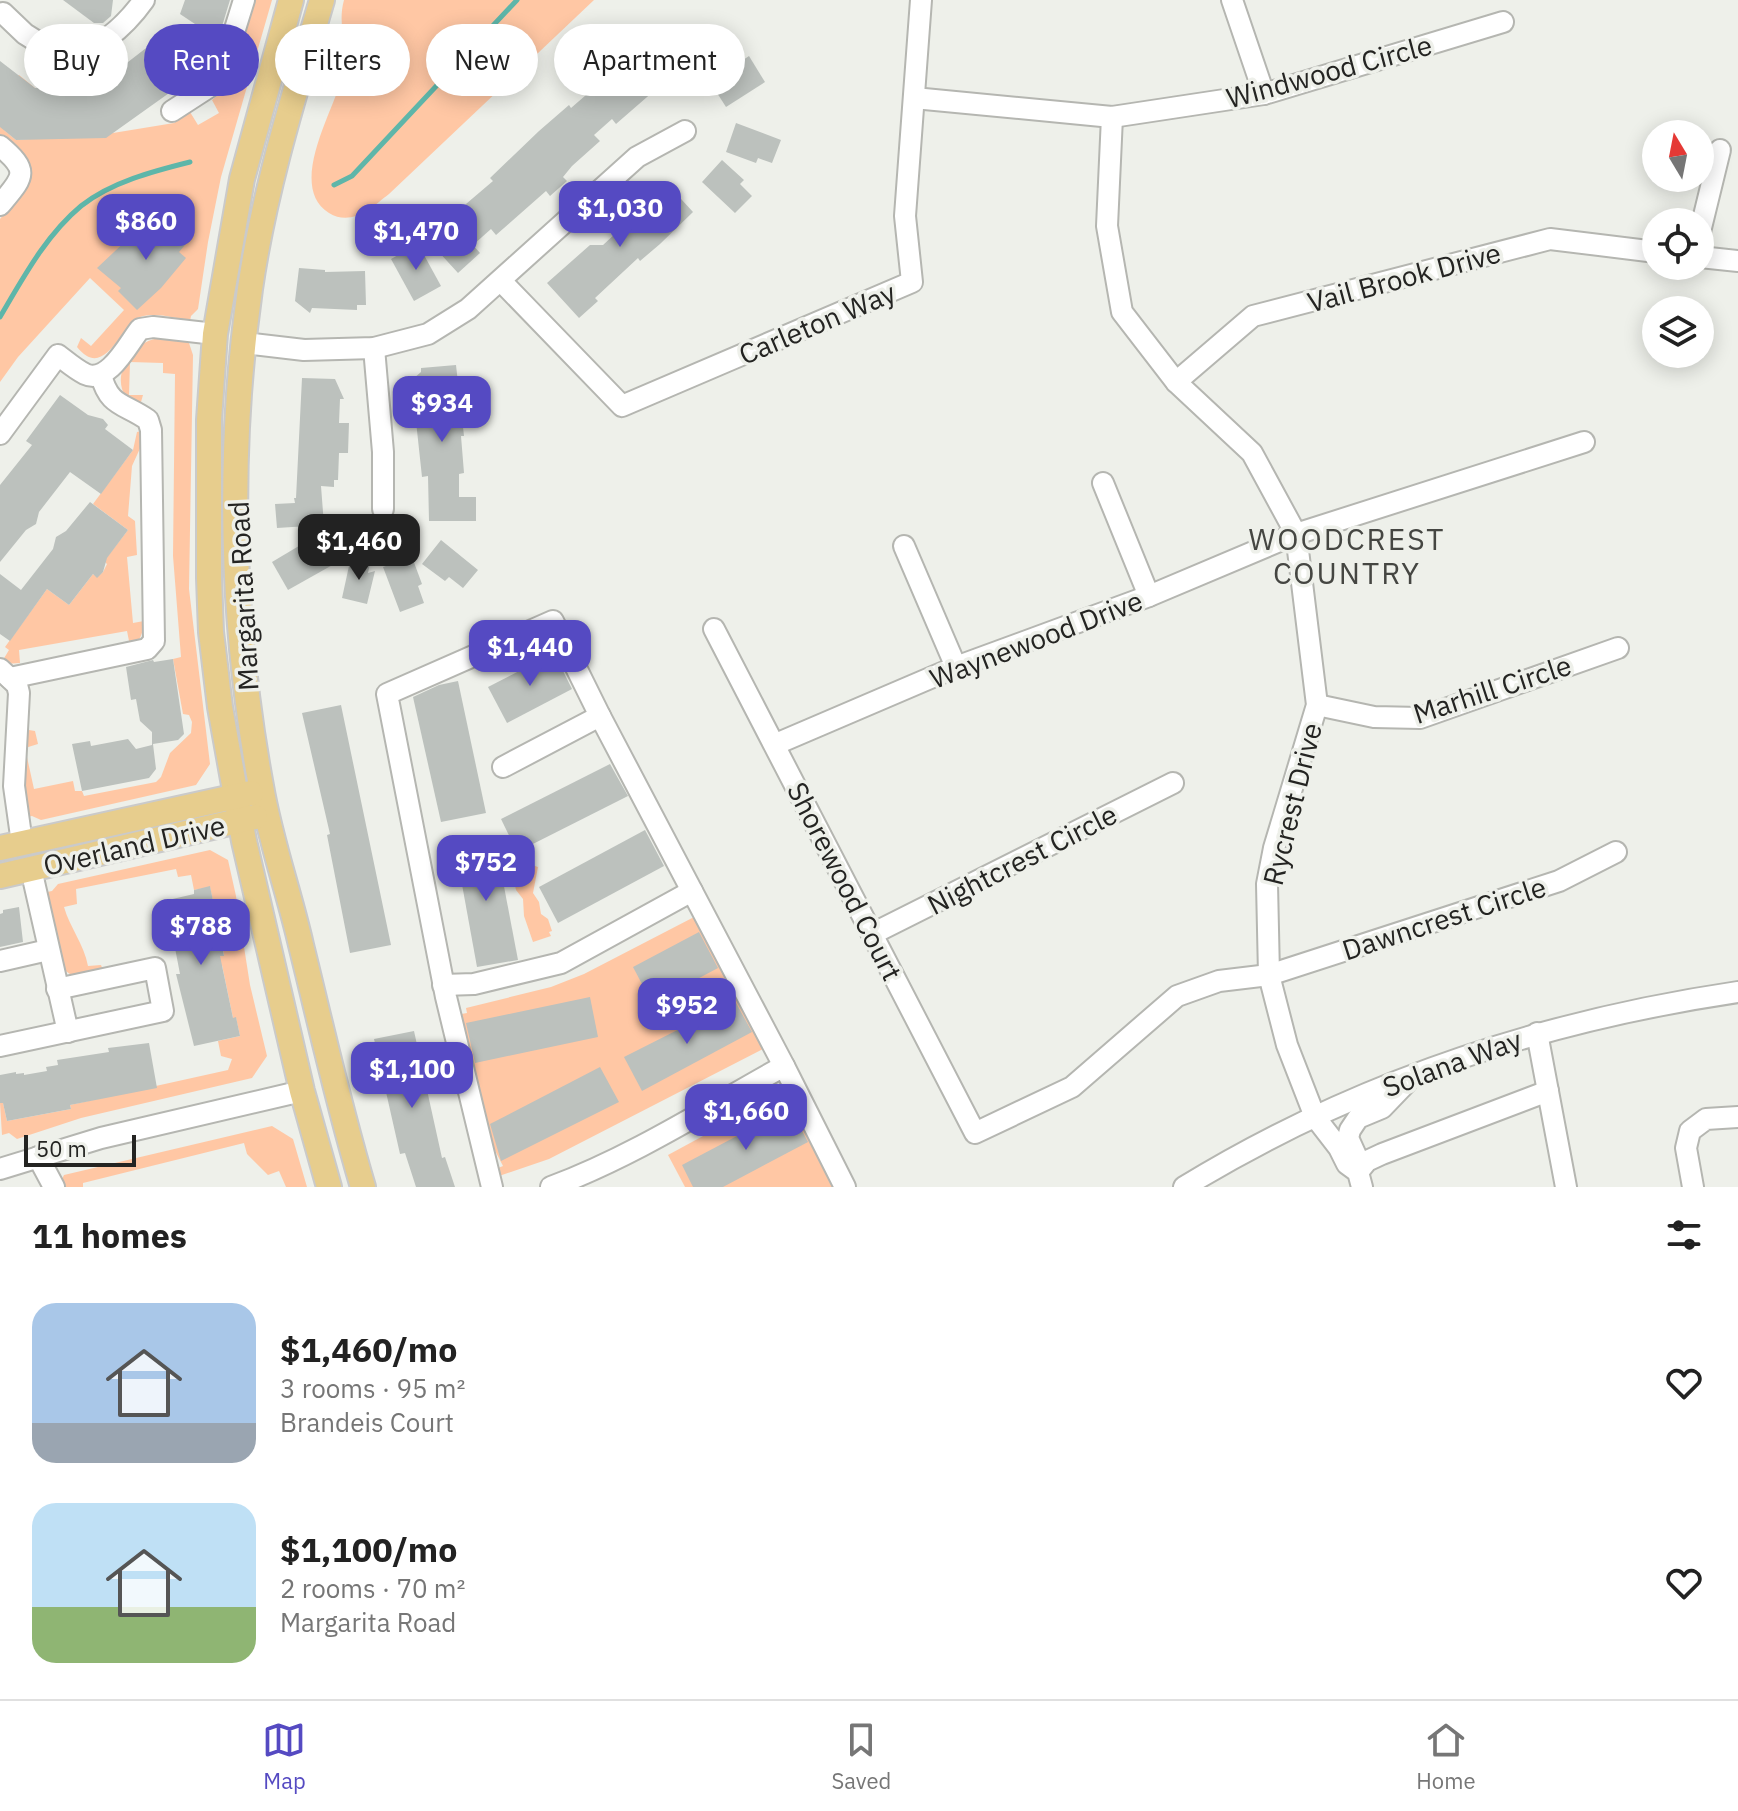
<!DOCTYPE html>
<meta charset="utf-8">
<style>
body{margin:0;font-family:"IBM Plex Sans",sans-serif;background:#f6f6f6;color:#222;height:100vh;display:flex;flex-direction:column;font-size:30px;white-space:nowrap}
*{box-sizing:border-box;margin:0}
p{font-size:26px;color:#767676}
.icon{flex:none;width:44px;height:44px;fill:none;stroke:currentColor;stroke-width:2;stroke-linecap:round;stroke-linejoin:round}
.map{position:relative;height:1187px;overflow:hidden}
.sheet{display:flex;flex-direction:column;background:#fff;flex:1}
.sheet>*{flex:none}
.hud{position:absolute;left:24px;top:24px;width:800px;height:72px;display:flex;gap:16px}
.needle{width:52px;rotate:350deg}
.fabs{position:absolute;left:1642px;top:120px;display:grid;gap:16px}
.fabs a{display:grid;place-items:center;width:72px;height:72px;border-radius:50%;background:#fff;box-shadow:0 4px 20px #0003;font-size:40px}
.scale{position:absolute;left:24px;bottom:20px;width:112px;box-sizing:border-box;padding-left:8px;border:4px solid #242422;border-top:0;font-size:22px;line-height:28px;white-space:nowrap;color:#242422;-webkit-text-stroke:6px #eef0ea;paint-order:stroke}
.price{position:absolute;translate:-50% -68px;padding:0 18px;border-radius:16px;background:#554ac2;color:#fff;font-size:26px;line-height:52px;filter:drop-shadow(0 2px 4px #0008)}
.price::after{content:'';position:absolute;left:50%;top:48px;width:24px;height:18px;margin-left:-12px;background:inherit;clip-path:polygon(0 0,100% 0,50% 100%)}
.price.current{background:#222;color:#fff}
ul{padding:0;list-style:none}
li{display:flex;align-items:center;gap:24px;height:200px;padding:0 32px}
li span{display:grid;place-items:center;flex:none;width:224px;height:160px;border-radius:24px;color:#555}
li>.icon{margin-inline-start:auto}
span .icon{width:96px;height:96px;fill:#fffc;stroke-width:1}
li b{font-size:34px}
h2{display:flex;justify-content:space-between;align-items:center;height:96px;padding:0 32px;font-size:34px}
.chip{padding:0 28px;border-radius:36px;background:#fff;box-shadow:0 4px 20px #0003;font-size:28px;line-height:72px}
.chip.current{background:#554ac2;color:#fff}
.tab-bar{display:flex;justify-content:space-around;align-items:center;height:112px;border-top:2px solid #e0e0e0;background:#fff;font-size:22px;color:#767676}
.tab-bar a{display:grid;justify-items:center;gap:4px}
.tab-bar .current{color:#554ac2}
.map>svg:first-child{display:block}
</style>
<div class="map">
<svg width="1738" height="1187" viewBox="0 0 1738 1187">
<rect width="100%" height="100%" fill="#eef0ea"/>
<!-- green -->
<g fill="#ffc7a4">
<path d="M254,0H272L221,177L208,242L198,309L191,316L190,321C175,318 155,312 140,317C121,324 105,382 77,347L81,338L91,346L124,310L90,278L18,357L0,382V219L30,182L31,171L28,159L0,134V99L19,75L35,88L4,130L16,140L113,133L174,123L190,112L198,125L219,113L212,100L224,90L230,80Z"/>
<path d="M344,0H594L389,194C372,207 352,227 329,213C286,186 335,109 343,74C348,50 337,24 344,0Z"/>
<path d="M159,338L188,340L193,355L189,589L210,764L196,785L41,820L32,816L27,817L22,790L24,734L29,730L35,731L38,744L25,748L34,789L73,781L75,791H82L84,796L156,782L161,777L170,753L191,733L192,722L189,715L183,714L173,659L181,657L173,556L175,374L163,373V363L130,362L129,395H143L141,402L126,397C110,374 134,341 159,338Z"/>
<polygon points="141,431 142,444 132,466 128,516 135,521 137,555 127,557 133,623 144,621 145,625 140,638 134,643 129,641 127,631 19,650 20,663 5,664 3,660 9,650 5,647 47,589 69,605 93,574 97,577 103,572 107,564 104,561 128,530 93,504 133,450 137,432"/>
<path d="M210,850L228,860L236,896L250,985L267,1056L252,1078L81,1118L17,1139L9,1133L2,1135L0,1103H3L7,1121L71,1109L70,1105L228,1070L232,1059L221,1056L218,1041L240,1036L236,1018H233L222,965L202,969L200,961L224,955L210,887L194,890L191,875L178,877L176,869L76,889L77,904L64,907C70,928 84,944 88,966L101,965L103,970L74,977L63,969L47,892L52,891L58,884Z"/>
<polygon points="523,862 538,867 533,893 539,902 541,914 548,919 552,931 549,932 551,936 533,942 524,916 523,899 516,890 514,881"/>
<polygon points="696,916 763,1049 549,1159 496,1177 493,1170 503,1166 481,1123 456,1015 467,1013 466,1008 551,987 584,974"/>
<polygon points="786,1091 837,1187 685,1187 668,1155"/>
<polygon points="272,1126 293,1139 307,1187 286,1187 279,1171 268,1175 247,1154 244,1143 83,1183 83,1187 58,1187 64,1175"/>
</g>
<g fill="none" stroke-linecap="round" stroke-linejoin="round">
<!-- stream -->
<g stroke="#5eb6a9" stroke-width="5">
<polyline points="334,185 352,176 517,0"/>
<path d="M0,317C23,278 46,235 81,206C111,182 154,171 190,162"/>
</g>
</g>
<!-- building -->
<g fill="#bcc1bd">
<polygon points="63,0 113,0 111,16 103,23 94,23"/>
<polygon points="185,0 230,0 219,36 193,31 201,28 180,14"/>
<polygon points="694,30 699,77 670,80 667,51 672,51 670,32"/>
<polygon points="159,38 173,39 200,71 106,138 16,140 0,127 0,61 35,88 81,87 107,71 110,76"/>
<polygon points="631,48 662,84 616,124 612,119 594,135 600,141 572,166 563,177 567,181 550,196 546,191 496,235 491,229 473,245 480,253 458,273 426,238 493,181 490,178 539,131 569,105 571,108 616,69 612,65"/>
<polygon points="749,56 765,82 726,107 710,82"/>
<polygon points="736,123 781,140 772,163 758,158 756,163 726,152"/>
<polygon points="722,160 744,180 740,184 752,196 735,213 702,182"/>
<polygon points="670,187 693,212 660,244 640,261 638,258 595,298 598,301 579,318 547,283 590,245 603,245 616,233 609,226 633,206 634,208 656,188 667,189"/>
<polygon points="168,218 190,239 179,252 186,258 161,288 137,310 118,291 121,288 97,268 131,236"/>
<polygon points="418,244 441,286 414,301 391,259"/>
<polygon points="299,268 325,270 325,272 365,271 366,305 357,305 357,310 312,308 310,313 295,301"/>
<polygon points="456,365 464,436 461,436 464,473 459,474 459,497 476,497 476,521 429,521 428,476 422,477 415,412 419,411 418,389 414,389 413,379 421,372 421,368"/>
<polygon points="302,378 335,379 344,399 340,399 339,423 349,423 348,453 339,453 338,480 334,480 334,487 321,486 324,525 277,528 275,504 295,503 294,498 296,498"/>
<polygon points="60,395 88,415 103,419 108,425 105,429 133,450 101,494 70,472 39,512 36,524 26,530 0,562 0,485 32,445 26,441"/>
<polygon points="90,502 128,530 107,558 103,572 97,578 93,574 69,605 47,589 10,641 0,634 0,574 21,590 53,549 56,537 66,531"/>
<polygon points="319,534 336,563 288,590 272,562"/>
<polygon points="441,540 478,570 463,588 449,577 445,581 422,564"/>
<polygon points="412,557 422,584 418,586 424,603 400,612 383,567"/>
<polygon points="371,558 368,573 375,571 367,604 342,598 349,566"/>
<polygon points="554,653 572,689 507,723 488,687"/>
<polygon points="173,659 184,734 178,740 153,744 156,769 149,778 82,791 72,744 90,741 91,746 128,739 136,749 152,745 152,732 140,721 136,699 131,700 126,667 153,660 154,662"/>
<polygon points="458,681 486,813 441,822 413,697 439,685"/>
<polygon points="341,705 391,945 350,953 327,835 330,834 302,713"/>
<polygon points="610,764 628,796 517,852 501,819"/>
<polygon points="645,830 664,866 558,923 539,887"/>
<polygon points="495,839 518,960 477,967 455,846"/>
<polygon points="210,886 224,956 220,956 233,1018 236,1017 240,1036 194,1046 176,974 180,974 175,948 171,949 164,901 194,894 194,890"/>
<polygon points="19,907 23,942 0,947 0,914 3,913 3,910"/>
<polygon points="699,932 718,968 652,1003 633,967"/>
<polygon points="590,997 598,1037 475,1063 466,1023"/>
<polygon points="735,1001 752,1032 642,1091 624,1057"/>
<polygon points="414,1031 442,1158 445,1157 455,1187 416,1187 405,1153 400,1154 374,1039"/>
<polygon points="149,1043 157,1088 70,1105 71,1109 7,1121 3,1103 0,1103 0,1075 16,1072 16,1074 24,1073 24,1075 47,1071 46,1067 58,1065 57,1060 109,1052 108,1048"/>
<polygon points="600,1067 619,1102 501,1161 490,1124"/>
<polygon points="790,1108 808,1142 723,1187 693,1187 682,1165"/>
</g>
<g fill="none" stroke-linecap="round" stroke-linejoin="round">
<!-- minor casing -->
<g stroke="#b5b6b1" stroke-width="24">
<g id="minor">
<polyline points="1232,0 1264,94"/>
<path d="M3,13L25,34L62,57C96,52 124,28 144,0"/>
<polyline points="914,98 1112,117 1264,94 1503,22"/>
<polyline points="172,111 209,87 221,74 244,0"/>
<polyline points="1112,117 1107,226 1122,312 1176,382 1252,453 1296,534 1317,705 1274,848 1267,884 1269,975 1287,1045 1315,1117 1339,1148 1347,1164 1358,1172 1362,1187"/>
<path d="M0,146C31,172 23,177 0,205"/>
<polyline points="1700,232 1720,150"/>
<polyline points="1700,257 1738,261"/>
<polyline points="501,281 622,406 912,282 905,216 921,0"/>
<polyline points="245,343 304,350 374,348 428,334 468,309 637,157 685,131"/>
<polyline points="374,348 383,452 383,509"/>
<polyline points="1176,382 1253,316 1550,239 1656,252"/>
<path d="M0,434L58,355C66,361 75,369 85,374C108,385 128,344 140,329L153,327L215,334"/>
<polyline points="1103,483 1149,596"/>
<polyline points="904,546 956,667"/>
<polyline points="714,629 975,1133 1072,1087 1177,996 1219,981 1269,975 1559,881 1616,852"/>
<polyline points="0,669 17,685 19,693 14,786 22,843"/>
<path d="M10,678L147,649L154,641L151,430L148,420C124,403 109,407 101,375"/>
<polyline points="1317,705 1374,717 1420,718 1618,648"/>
<polyline points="776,744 956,667 1149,596 1296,534 1584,442"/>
<polyline points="503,767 600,716"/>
<polyline points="31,869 68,1032"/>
<polyline points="872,934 1173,783"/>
<polyline points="0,961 48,950"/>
<polyline points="443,985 474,984 561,963 692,891"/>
<polyline points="1537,1033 1566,1187"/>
<polyline points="0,1046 163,1011 155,968 57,989"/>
<polyline points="38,1157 54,1187"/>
<polyline points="1358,1160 1348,1138 1350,1130 1358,1118 1382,1108 1406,1083"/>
<polyline points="0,1169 101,1138 302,1091"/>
<polyline points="1358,1172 1367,1161 1382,1154 1548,1091"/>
<polyline points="492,1187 446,997 387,694 553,621 600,716 784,1066"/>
<path d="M551,1187C632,1157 708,1108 784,1066L845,1187"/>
<path d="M1184,1187C1354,1083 1542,1021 1738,992"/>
<polyline points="1693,1187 1686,1148 1690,1131 1706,1119 1738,1117"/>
</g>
</g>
<!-- major casing -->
<g stroke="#cacaca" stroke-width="28">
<g id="major">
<polyline points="291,0 242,179 215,334 209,420 209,578 211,632 220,707 244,841 302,1091 329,1187"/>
<path d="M322,0C294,95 264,191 250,289C227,452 231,624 261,786C270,840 289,892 301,945C321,1026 339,1107 363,1187"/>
<polyline points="0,848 251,793"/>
<polyline points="0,876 255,817"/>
</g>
</g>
<!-- minor -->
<use href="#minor" stroke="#fff" stroke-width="20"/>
<!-- major -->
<use href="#major" stroke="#e7cd8d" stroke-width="24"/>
</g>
<g text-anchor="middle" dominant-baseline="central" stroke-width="7" stroke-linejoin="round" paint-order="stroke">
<!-- street labels -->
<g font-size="28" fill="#242422" stroke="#eef0ea">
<text transform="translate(1329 71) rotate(-15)">Windwood Circle</text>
<text transform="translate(1404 277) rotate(-15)">Vail Brook Drive</text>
<text transform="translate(817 323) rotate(-23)">Carleton Way</text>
<text transform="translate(243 596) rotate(-93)">Margarita Road</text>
<text transform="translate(1036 639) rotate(-21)">Waynewood Drive</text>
<text transform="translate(1492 689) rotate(-18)">Marhill Circle</text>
<text transform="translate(1292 804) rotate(-76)">Rycrest Drive</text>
<text transform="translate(134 845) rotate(-13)">Overland Drive</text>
<text transform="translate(1022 859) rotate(-27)">Nightcrest Circle</text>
<text transform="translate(845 881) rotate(63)">Shorewood Court</text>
<text transform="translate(1444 918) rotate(-18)">Dawncrest Circle</text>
<text transform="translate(1452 1063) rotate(-20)">Solana Way</text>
</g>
<!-- neighbourhood labels -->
<g font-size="30" letter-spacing="2" fill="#454642" stroke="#eef0ea">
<text x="1347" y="538">WOODCREST<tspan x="1347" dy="34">COUNTRY</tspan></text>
</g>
</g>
</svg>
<div class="fabs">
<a><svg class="needle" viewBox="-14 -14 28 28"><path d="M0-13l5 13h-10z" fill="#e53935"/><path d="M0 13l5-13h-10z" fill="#767676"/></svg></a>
<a><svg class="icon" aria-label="locate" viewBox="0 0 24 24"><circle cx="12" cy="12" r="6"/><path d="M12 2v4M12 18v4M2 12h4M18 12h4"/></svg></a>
<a><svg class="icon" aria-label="layers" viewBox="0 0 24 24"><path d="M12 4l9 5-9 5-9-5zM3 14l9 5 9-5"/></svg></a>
</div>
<div class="scale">50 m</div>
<b class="price" style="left:620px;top:249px">$1,030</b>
<b class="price" style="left:146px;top:262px">$860</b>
<b class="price" style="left:416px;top:272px">$1,470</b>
<b class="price" style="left:442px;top:444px">$934</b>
<b class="price current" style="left:359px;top:582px">$1,460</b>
<b class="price" style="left:530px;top:688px">$1,440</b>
<b class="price" style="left:486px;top:903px">$752</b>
<b class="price" style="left:201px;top:967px">$788</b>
<b class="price" style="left:687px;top:1046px">$952</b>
<b class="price" style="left:412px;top:1110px">$1,100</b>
<b class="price" style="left:746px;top:1152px">$1,660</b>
<div class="hud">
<a class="chip">Buy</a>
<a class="chip current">Rent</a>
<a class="chip">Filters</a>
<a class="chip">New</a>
<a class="chip">Apartment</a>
</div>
</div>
<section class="sheet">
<h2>11 homes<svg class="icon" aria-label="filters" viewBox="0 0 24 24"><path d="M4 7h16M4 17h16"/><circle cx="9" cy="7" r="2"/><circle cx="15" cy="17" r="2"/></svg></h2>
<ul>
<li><span style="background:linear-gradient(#a9c7e8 75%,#9aa5b1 0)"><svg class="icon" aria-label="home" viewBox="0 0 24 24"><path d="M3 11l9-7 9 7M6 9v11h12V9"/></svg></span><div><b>$1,460/mo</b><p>3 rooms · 95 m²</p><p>Brandeis Court</p></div><svg class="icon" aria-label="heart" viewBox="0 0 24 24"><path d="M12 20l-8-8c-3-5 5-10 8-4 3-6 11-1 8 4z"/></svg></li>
<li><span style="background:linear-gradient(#bfe0f5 65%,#8fb573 0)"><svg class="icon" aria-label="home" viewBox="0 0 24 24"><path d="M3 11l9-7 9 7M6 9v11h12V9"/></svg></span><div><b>$1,100/mo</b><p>2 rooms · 70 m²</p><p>Margarita Road</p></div><svg class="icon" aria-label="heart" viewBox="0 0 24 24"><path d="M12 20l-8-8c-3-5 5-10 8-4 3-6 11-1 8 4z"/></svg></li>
</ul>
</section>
<nav class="tab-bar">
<a class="current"><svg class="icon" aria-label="map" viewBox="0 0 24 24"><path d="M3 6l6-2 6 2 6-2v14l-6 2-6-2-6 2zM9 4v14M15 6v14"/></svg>Map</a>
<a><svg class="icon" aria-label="saved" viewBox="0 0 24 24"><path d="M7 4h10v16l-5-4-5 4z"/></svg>Saved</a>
<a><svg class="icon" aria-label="home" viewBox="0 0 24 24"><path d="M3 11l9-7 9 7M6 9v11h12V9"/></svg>Home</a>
</nav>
